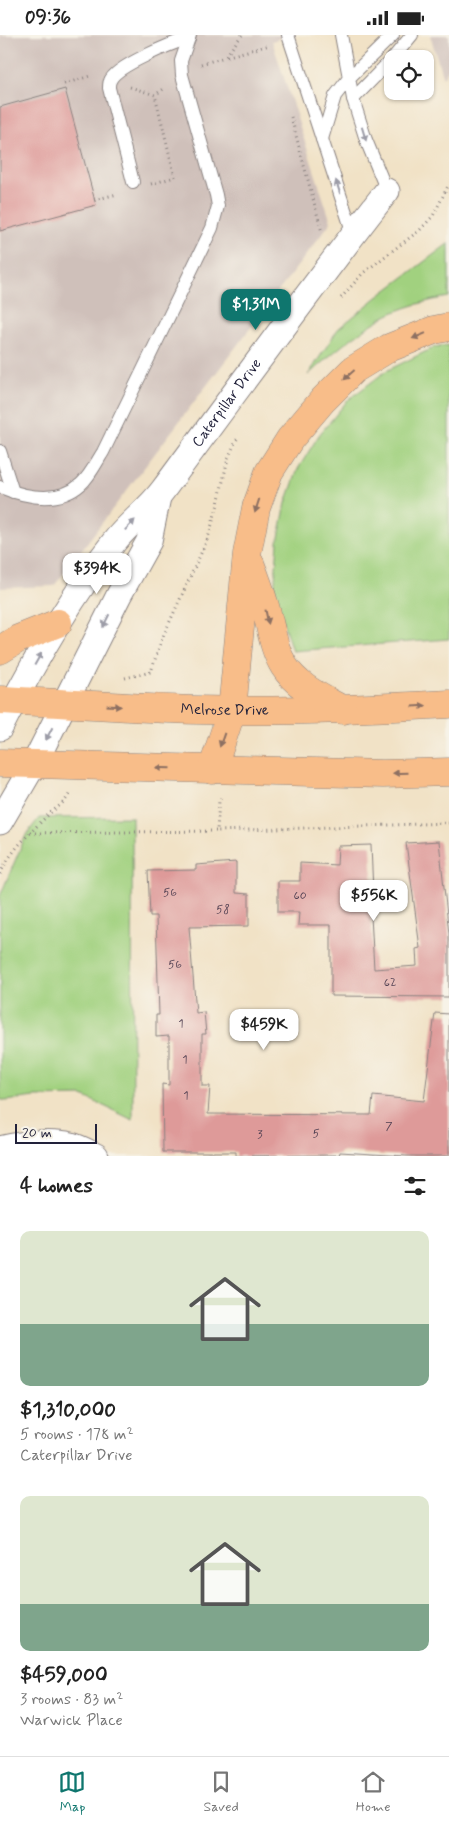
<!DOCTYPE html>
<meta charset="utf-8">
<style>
body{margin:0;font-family:Mynerve,sans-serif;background:#f6f6f6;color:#222;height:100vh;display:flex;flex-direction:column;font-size:19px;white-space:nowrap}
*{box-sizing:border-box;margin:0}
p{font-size:16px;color:#767676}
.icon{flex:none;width:28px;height:28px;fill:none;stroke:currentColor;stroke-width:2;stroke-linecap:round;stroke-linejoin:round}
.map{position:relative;height:1121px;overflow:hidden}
.side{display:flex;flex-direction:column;background:#fff;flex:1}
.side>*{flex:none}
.tools{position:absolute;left:384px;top:15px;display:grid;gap:10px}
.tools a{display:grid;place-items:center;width:50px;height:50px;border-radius:10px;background:#fff;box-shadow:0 1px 4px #0004;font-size:25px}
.scale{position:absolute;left:15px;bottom:12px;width:82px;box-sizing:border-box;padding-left:5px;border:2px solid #22223b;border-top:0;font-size:14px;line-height:18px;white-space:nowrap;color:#22223b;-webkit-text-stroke:4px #f7f3e8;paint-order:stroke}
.price{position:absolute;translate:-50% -42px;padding:0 11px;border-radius:10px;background:#fff;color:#222;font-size:16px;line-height:32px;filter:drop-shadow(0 1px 2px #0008)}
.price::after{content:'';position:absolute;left:50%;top:30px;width:15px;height:11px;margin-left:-8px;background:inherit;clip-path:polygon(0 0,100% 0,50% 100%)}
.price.active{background:#0f766e;color:#fff}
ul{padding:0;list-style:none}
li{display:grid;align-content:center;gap:10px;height:265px;padding:0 20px}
li span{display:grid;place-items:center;height:155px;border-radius:10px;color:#555}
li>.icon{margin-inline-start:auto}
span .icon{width:90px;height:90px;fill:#fffc;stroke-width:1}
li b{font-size:21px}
h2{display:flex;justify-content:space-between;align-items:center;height:60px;padding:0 20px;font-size:21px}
.status{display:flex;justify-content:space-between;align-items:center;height:35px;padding:0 25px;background:#fff;direction:ltr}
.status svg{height:14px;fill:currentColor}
.dock{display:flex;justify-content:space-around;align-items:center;height:70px;border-top:1px solid #e0e0e0;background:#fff;font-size:14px;color:#767676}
.dock a{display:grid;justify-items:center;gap:2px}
.dock .active{color:#0f766e}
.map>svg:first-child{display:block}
</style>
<div class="status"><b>09:36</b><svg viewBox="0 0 49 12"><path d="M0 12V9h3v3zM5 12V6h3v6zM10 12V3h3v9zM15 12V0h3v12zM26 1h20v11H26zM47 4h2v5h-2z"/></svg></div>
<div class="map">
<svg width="449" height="1121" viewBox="0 0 449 1121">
<rect width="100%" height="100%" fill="#f7f3e8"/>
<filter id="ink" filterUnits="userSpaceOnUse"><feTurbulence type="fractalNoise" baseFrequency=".02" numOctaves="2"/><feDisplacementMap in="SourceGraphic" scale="10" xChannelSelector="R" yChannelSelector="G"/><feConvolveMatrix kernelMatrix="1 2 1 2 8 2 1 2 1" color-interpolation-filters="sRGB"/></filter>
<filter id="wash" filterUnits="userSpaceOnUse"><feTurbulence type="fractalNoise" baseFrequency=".0096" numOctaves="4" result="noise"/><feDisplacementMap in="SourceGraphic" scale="20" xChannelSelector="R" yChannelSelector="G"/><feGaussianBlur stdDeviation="1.12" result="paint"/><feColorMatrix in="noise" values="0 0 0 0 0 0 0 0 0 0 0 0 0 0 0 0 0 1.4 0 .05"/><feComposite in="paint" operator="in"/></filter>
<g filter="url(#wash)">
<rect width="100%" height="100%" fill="#f1e2c6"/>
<!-- industrial -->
<g fill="#cfc0ba">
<polygon points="0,0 290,0 272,6 331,187 54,551 0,553"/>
<polygon points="430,0 449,0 449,33 443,43"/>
</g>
<!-- green -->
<g fill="#a1d17f" stroke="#627a5d">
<path d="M449,208V262C430,265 399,273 382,283C355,299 331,319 308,340L338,294L376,263Z"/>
<polygon points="449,310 449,604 292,616 274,558 278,507 286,468 298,434 319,400 348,365 386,336 435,312"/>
<polygon points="132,782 133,1085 83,1061 35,1062 5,1066 0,1064 0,861 26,800 39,783"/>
</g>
<g id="blocks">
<!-- building -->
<g fill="#de9a99">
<polygon points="65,54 96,170 0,196 0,72"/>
<polygon points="439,806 449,899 449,962 331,961 331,890 298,890 299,877 278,877 278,846 300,846 300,828 337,830 338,811 371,810 374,881 371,881 374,934 417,931 416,914 420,913 406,808"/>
<polygon points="236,827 236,858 249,859 249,891 189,892 196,978 204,977 206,999 202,999 202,1051 210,1051 208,1079 371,1080 373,1061 424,1066 435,978 449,979 449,1121 406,1121 340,1117 339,1120 236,1121 236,1117 163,1117 162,1049 169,1050 169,1001 156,1002 156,980 159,980 156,881 150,881 148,836 196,835 196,830"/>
</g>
</g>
</g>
<g filter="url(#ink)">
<use href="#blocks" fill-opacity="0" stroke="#8a8280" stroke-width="1"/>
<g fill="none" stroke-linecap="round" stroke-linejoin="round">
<!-- lane casing -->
<g stroke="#8a8280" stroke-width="14">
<g id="lane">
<polyline points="288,0 353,199"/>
<polyline points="341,0 353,64 366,105 387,156"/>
<polyline points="353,64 393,23 412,0"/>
<polyline points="322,104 335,61 349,43 393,0"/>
<path d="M133,147L109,53C109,52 109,47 110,46C115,31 173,8 189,3"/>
<polyline points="0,416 13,457"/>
<path d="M0,452C25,462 58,470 81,449C90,441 96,428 103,417L212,193L218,171L216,160L182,40L181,26L190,0"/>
</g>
</g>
<!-- street casing -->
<g stroke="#8a8280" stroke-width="27">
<g id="street">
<path id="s1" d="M0,693C33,628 69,564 114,507C129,488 149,474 163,455C237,355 310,254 387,156"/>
<polyline points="0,787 34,729 119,560 149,506 158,462"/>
<path d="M0,1114C21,1109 49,1105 71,1110C79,1112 88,1117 96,1121"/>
</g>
</g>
<!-- primary casing -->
<g stroke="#8a8280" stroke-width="29">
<g id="primary">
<polyline points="0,615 18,604 58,588"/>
<path id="s2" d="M0,665C66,668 132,673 198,675C282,677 365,674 449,669"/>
<polyline points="0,728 383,739 449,737"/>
</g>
</g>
<!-- highway casing -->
<g stroke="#8a8280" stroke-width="29">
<g id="highway">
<path d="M250,528C255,541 260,554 264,568C271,589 272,612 284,631C297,652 322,663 343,675"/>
<polyline points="212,735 232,675 247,519 256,473 269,437 290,404 323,365 353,335 389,313 434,295 449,292"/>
</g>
</g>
<!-- path -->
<g stroke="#8a8280" stroke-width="3" stroke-dasharray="1 4" stroke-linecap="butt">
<polyline points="242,0 225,22 270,10"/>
<polyline points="201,29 225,22"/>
<polyline points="64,49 90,41"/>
<polyline points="130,52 155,60 165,53"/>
<polyline points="291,82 322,197"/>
<polyline points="151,149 175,142 155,60"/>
<polyline points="94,165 117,159"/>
<polyline points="341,263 363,238 420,195 433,181 449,149"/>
<polyline points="125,643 151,637 161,606 208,503 218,469 228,423 238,402"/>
<polyline points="221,763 219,766 217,796 449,788"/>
<polyline points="30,798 217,796"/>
<path d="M0,839C11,815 30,798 49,779C57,772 67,767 70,757"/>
</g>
<!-- lane -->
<use href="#lane" stroke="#fff" stroke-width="12"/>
<!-- street -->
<use href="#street" stroke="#fff" stroke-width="25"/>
<!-- primary -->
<use href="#primary" stroke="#f8bd89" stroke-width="28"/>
<!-- highway -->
<use href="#highway" stroke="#f8bd89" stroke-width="28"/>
</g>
<!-- one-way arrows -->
<defs><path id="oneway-solid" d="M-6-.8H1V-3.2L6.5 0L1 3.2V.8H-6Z" transform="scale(1.25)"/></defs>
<g fill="#9c9ca7">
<use href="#oneway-solid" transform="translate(364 99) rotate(73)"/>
<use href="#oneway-solid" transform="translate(338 152) rotate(-108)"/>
<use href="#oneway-solid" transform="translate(130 490) rotate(-46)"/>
<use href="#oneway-solid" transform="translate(106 586) rotate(116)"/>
<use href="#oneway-solid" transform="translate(38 624) rotate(-61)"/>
<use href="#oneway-solid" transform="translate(49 699) rotate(117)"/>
</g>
<g fill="#8d7062">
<use href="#oneway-solid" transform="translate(419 301) rotate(158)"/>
<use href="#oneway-solid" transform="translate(349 340) rotate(138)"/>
<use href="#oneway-solid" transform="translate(257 471) rotate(108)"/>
<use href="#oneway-solid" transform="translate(267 582) rotate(78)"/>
<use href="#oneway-solid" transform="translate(114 671) rotate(3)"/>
<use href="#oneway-solid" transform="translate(419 671) rotate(-4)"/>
<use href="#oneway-solid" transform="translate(222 705) rotate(109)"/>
<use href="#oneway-solid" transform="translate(163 733) rotate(-178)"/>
<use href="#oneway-solid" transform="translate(400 738) rotate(178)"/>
</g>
</g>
<g text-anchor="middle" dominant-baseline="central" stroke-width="4" stroke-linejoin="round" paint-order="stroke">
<!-- number labels -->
<g font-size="12" fill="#514052">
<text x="170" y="858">56</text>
<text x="300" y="861">60</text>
<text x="223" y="875">58</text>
<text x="175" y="930">56</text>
<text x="390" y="948">62</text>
<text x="181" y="989">1</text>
<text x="185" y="1025">1</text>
<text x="186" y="1061">1</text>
<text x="389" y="1092">7</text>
<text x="316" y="1099">5</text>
<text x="260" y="1100">3</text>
</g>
<!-- street labels -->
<g font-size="15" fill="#22223b" stroke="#f7f3e8">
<text stroke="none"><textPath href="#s1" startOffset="398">Caterpillar Drive</textPath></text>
<text stroke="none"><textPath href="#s2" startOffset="225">Melrose Drive</textPath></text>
</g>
</g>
</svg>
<div class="tools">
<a><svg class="icon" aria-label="locate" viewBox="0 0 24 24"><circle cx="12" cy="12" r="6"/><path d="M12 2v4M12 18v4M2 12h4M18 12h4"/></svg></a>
</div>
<div class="scale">20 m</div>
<b class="price active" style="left:256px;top:296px">$1.31M</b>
<b class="price" style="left:97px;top:560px">$394K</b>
<b class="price" style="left:374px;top:887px">$556K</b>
<b class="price" style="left:264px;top:1016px">$459K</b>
</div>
<section class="side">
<h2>4 homes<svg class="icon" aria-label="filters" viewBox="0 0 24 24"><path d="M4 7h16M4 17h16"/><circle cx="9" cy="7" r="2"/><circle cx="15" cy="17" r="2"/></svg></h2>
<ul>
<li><span style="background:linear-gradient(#dfe7d0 60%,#7fa58c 0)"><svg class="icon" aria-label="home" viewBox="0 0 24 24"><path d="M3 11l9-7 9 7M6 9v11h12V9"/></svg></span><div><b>$1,310,000</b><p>5 rooms · 178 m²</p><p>Caterpillar Drive</p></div></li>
<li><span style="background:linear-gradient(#dfe7d0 70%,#7fa58c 0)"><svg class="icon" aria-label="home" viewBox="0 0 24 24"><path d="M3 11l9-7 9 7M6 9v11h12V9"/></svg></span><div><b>$459,000</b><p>3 rooms · 83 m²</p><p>Warwick Place</p></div></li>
</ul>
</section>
<nav class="dock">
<a class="active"><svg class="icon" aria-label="map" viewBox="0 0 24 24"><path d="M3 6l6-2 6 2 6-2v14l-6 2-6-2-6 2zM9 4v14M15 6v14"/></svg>Map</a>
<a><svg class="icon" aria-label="saved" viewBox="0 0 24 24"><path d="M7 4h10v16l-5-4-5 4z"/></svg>Saved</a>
<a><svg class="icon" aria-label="home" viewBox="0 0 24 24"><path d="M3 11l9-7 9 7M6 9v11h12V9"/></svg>Home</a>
</nav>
